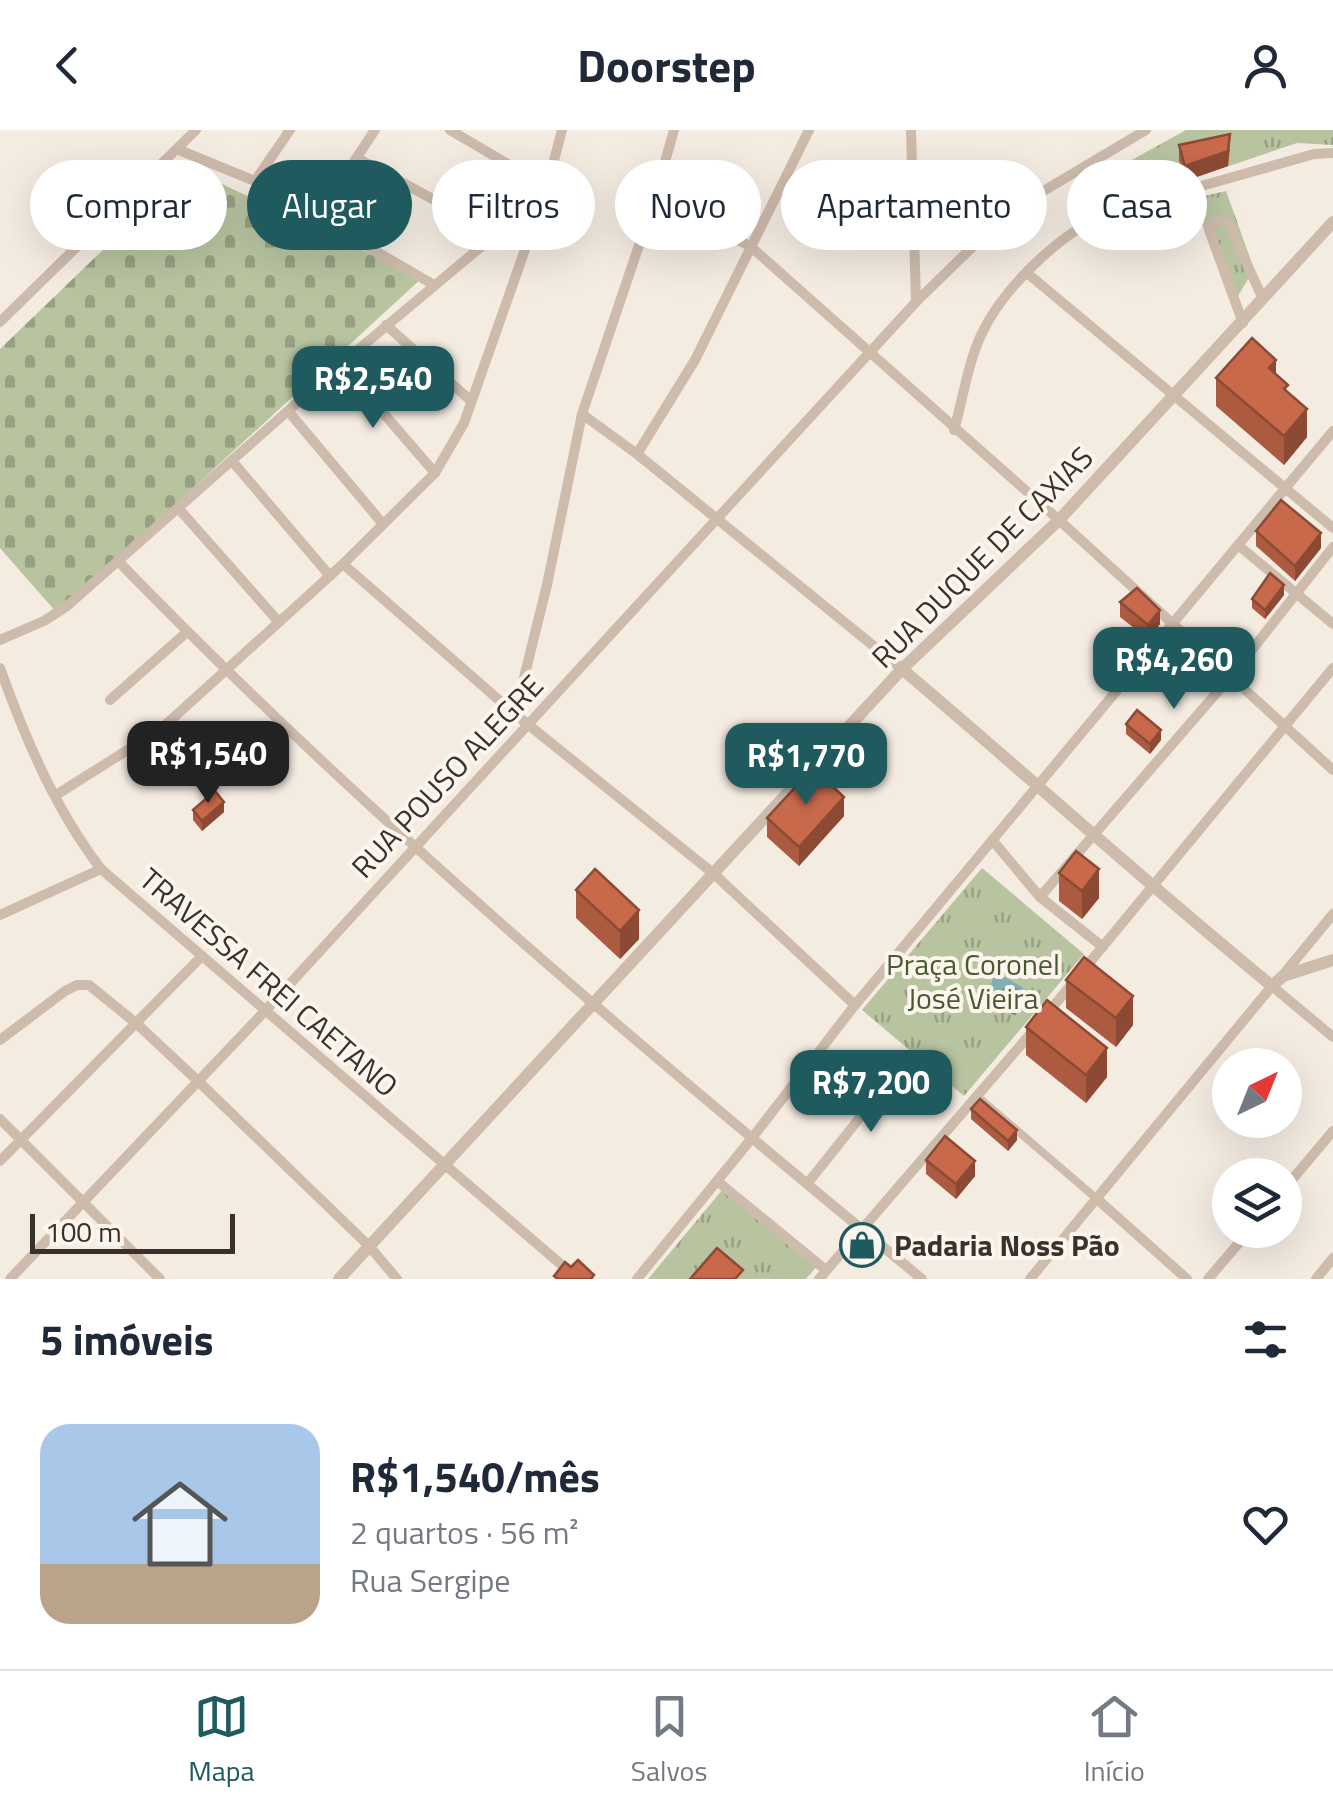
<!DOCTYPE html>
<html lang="pt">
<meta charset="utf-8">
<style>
body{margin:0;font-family:"Titillium Web",sans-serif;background:#f6f6f7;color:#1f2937;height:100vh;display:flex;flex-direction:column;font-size:38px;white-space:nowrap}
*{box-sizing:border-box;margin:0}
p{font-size:32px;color:#747a83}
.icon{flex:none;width:55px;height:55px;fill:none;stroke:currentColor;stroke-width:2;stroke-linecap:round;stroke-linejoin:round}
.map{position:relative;height:1149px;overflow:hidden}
.side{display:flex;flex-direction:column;background:#fff;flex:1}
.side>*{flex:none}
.top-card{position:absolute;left:30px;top:30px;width:1275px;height:90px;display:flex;gap:20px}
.needle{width:65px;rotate:43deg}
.controls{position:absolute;left:1212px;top:918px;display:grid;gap:20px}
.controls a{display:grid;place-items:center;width:90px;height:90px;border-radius:50%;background:#fff;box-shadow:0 10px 40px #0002;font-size:50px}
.scale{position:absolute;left:30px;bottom:25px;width:205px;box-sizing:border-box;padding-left:10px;border:5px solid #3b302b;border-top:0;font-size:28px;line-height:35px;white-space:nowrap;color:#3b302b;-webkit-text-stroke:8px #fbf5ee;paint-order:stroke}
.price{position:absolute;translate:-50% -85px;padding:0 22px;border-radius:20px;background:#1f5a5e;color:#fff;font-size:32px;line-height:65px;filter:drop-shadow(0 2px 5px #0008)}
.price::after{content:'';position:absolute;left:50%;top:60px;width:30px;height:22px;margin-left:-15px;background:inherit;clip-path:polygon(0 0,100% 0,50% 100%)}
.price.current{background:#222;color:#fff}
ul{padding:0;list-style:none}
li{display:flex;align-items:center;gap:30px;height:250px;padding:0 40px}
li span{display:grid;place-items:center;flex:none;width:280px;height:200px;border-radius:30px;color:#555}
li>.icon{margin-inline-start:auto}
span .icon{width:120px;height:120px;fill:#fffc;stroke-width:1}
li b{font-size:42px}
h2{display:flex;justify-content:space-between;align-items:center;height:120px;padding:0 40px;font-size:42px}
.chip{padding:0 35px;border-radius:45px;background:#fff;box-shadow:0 10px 40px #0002;font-size:35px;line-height:90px}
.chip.current{background:#1f5a5e;color:#fff}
header{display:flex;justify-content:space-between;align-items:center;height:130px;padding:0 40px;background:#fff;font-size:45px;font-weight:700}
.menu{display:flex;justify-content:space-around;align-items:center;height:140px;border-top:2px solid #e0e1e3;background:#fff;font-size:28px;color:#747a83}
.menu a{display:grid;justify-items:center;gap:5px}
.menu .current{color:#1f5a5e}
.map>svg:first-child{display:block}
</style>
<header><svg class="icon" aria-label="back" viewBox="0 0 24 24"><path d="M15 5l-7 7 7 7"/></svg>Doorstep<svg class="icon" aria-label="person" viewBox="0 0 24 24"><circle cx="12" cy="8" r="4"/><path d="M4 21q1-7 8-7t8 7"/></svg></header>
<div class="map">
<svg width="1333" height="1149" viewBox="0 0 1333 1149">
<defs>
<pattern id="cemetery-stones" width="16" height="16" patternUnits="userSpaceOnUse" patternTransform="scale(2.5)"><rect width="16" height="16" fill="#b8c4a0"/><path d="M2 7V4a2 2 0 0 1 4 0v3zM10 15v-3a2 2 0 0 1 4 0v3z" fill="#97a083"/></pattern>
<pattern id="park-tufts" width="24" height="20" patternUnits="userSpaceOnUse" patternTransform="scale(2.5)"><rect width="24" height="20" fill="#b8c4a0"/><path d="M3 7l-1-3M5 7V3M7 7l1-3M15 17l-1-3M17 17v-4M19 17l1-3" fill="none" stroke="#97a083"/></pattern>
<pattern id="water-waves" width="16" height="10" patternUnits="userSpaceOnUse" patternTransform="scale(2.5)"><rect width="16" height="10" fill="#7fb0b2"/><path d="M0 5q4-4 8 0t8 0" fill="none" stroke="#699091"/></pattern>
</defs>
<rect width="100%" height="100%" fill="#f4ebe1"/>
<!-- cemetery -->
<polygon fill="url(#cemetery-stones)" points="188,38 422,148 57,483 0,418 0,219"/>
<!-- park -->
<g fill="url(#park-tufts)">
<polygon points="1186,0 1333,0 1333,15 1297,13 1125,71 1112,41"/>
<polygon points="1226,61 1254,139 1235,171 1191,69"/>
<polygon points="982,738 1084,824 964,966 862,880"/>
<polygon points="723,1059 817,1136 806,1149 648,1149"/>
</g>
<!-- water -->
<polygon fill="url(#water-waves)" points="995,841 1027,860 1015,886 987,868"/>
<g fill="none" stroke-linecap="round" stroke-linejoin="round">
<!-- pedestrian -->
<polyline stroke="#cdbbac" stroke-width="8" points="978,967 1097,1069"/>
<!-- minor -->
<g stroke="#cdbbac" stroke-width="10">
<polyline points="450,0 547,57"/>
<polyline points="911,0 916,172"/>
<polyline points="179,20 255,51 434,155"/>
<polyline points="357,28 497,104"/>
<polyline points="255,51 290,0"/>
<polyline points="654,71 750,116 1059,390 1333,640"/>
<polyline points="317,87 375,0"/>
<polyline points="1027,143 1333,398"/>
<polyline points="0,192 196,0"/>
<polyline points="1243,193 1209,100 1212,93 1222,90 1229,95 1263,169"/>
<polyline points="386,195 470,270"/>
<polyline points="341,234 435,343"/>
<polyline points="288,281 383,394"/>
<polyline points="582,284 637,324 902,539"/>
<path d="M954,300C963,269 968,232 982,203C1005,155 1067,96 1117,80L1314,24L1333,23"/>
<polyline points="637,324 695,230 809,0"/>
<polyline points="232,331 330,446"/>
<polyline points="179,379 278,491"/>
<polyline points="1238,415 1333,494"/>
<path d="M118,431C368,689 645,921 922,1149"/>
<polyline points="343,434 515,584 714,744 855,875"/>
<polyline points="0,510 44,491 67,476 341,234 544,64"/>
<path d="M0,538C25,608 55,679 101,739L578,1149"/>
<polyline points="110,570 187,502"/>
<polyline points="515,584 547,455 582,284 654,71 674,0"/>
<polyline points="56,665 161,599 343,434 435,343 464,293 547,57 562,0"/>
<polyline points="993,711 1040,767 1103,817"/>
<polyline points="1040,767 1232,545 1333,417"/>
<polyline points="0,785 101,739"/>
<polyline points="1283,845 1333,784"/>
<polyline points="1047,884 1333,538"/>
<polyline points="0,910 65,861 77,855 89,855 137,894 199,952 369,1116 397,1149"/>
<polyline points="0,989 160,1149"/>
<polyline points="0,1031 201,827"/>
<polyline points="717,1051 826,1140"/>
<polyline points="807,1054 905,931"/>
<polyline points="1285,1058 1333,1001"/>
<polyline points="1097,1069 1187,1149"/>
<polyline points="10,1149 264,882 916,172 998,92 1025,72 1146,0"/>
<polyline points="637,1149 752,1008 855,875 1333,301"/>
<polyline points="819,1149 1033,901"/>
<polyline points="1030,1149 1272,856 1333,907"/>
<polyline points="1208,1149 1250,1100"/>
<polyline points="1316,1149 1333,1128"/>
</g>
<!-- tertiary -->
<g stroke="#cdbbac" stroke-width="12">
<path d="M902,539C1026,644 1146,753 1272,856L1283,846L1333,830"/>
<polyline points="339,1149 902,539 1059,390 1333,92"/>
</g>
</g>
<!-- wall -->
<g fill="#ac5a40">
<polygon points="1179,15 1230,19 1228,36 1185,51 1179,30"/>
<polygon points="1276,245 1288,263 1307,307 1284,335 1216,276 1216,248"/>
<polygon points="1256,401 1321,418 1295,451 1256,416"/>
<polygon points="1284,465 1265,489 1252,478 1252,469"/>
<polygon points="1120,472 1160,494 1148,509 1120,487"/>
<polygon points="1126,594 1161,610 1150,624 1126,604"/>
<polygon points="193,680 224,682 202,701 193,690"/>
<polygon points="844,686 799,736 767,707 767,688"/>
<polygon points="1059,743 1099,768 1082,789 1059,771"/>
<polygon points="576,760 639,809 620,829 576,788"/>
<polygon points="1066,850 1133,895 1116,917 1066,878"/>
<polygon points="1026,897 1107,947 1086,973 1026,925"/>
<polygon points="971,979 1017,1010 1008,1021 971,989"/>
<polygon points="926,1030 975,1046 956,1069 926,1044"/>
</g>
<!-- shaded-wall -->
<g fill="#8c4a34">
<polygon points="1230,4 1228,36 1185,51 1185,36"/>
<polygon points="1276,230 1276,258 1269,238"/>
<polygon points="1307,279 1307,307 1284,335 1284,306"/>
<polygon points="1321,403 1321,418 1295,451 1295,436"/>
<polygon points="1284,455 1284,465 1265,489 1265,480"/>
<polygon points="1160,480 1160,494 1148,509 1148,495"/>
<polygon points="1161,600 1161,610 1150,624 1150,614"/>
<polygon points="844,667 844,686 799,736 799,717"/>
<polygon points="224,672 224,682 202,701 202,691"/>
<polygon points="1099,739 1099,768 1082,789 1082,761"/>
<polygon points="639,780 639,809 620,829 620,801"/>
<polygon points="1133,866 1133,895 1116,917 1116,888"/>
<polygon points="1107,918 1107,947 1086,973 1086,945"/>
<polygon points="1017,1000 1017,1010 1008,1021 1008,1011"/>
<polygon points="975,1031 975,1046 956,1069 956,1054"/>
</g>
<!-- building -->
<g fill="#c8694b" stroke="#8c4a34" stroke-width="2.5">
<polygon points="1230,4 1228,21 1185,36 1179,15"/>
<polygon points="1252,208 1276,230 1269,238 1288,255 1284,259 1307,279 1284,306 1216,248"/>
<polygon points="1281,370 1321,403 1295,436 1256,401"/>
<polygon points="1270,443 1284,455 1265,480 1252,469"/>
<polygon points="1137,458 1160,480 1148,495 1120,472"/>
<polygon points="1137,580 1161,600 1150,614 1126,594"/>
<polygon points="813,638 844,667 799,717 767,688"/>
<polygon points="215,661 224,672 202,691 193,680"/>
<polygon points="1076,721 1099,739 1082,761 1059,743"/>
<polygon points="595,739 639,780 620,801 576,760"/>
<polygon points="1084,827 1133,866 1116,888 1066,850"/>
<polygon points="1047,870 1107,918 1086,945 1026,897"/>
<polygon points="980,969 1017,1000 1008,1011 971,979"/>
<polygon points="945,1006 975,1031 956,1054 926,1030"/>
<polygon points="717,1118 743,1140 735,1149 690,1149"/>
<polygon points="578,1130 594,1145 591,1149 558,1149 554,1146 565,1132 571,1137"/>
</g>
<!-- icons -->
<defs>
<g id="shop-ring" transform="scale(2.25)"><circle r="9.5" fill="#fbf5ee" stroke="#1f5a5e" stroke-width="1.5"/><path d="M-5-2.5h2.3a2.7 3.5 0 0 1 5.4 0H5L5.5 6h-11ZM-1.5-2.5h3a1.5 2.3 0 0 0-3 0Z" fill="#1f5a5e"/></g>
</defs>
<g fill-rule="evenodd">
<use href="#shop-ring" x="862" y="1115"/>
</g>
<g text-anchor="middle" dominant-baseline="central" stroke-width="8" stroke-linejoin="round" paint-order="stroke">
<!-- street labels -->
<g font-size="30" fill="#3b302b" stroke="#fbf5ee">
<text transform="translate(982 427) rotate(-45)">RUA DUQUE DE CAXIAS</text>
<text transform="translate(447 646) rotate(-47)">RUA POUSO ALEGRE</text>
<text transform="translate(269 852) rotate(41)">TRAVESSA FREI CAETANO</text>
</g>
<!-- park labels -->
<g font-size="30" fill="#4a5a2e" stroke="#fbf5ee">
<text x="973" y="834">Praça Coronel<tspan x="973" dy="34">José Vieira</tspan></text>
</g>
<!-- poi labels -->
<g font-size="30" font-weight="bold" fill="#3b302b" stroke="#fbf5ee" text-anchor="start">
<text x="894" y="1115">Padaria Noss Pão</text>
</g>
</g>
</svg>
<div class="controls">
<a><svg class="needle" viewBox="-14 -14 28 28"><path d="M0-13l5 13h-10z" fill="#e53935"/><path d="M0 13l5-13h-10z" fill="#747a83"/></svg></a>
<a><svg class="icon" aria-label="layers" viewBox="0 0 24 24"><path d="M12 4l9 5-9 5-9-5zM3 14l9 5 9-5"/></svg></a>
</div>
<div class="scale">100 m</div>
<b class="price" style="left:373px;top:301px">R$2,540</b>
<b class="price" style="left:1174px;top:582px">R$4,260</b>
<b class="price current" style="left:208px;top:676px">R$1,540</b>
<b class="price" style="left:806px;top:678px">R$1,770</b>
<b class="price" style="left:871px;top:1005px">R$7,200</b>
<div class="top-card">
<a class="chip">Comprar</a>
<a class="chip current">Alugar</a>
<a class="chip">Filtros</a>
<a class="chip">Novo</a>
<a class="chip">Apartamento</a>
<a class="chip">Casa</a>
</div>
</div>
<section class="side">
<h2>5 imóveis<svg class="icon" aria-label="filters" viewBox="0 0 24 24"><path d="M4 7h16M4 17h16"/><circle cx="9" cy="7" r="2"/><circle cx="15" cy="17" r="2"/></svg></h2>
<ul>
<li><span style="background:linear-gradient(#a9c7e8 70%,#b9a48a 0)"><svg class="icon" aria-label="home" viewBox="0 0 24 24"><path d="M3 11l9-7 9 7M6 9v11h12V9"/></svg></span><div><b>R$1,540/mês</b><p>2 quartos · 56 m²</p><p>Rua Sergipe</p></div><svg class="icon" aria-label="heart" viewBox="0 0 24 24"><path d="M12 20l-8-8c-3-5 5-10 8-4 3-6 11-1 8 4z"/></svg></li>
</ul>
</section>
<nav class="menu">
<a class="current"><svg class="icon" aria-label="map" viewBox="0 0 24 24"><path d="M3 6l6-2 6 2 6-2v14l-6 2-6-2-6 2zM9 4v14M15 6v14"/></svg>Mapa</a>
<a><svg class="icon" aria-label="saved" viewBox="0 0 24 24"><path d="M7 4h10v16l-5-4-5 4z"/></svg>Salvos</a>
<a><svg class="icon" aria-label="home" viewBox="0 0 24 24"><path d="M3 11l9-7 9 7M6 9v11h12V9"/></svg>Início</a>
</nav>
